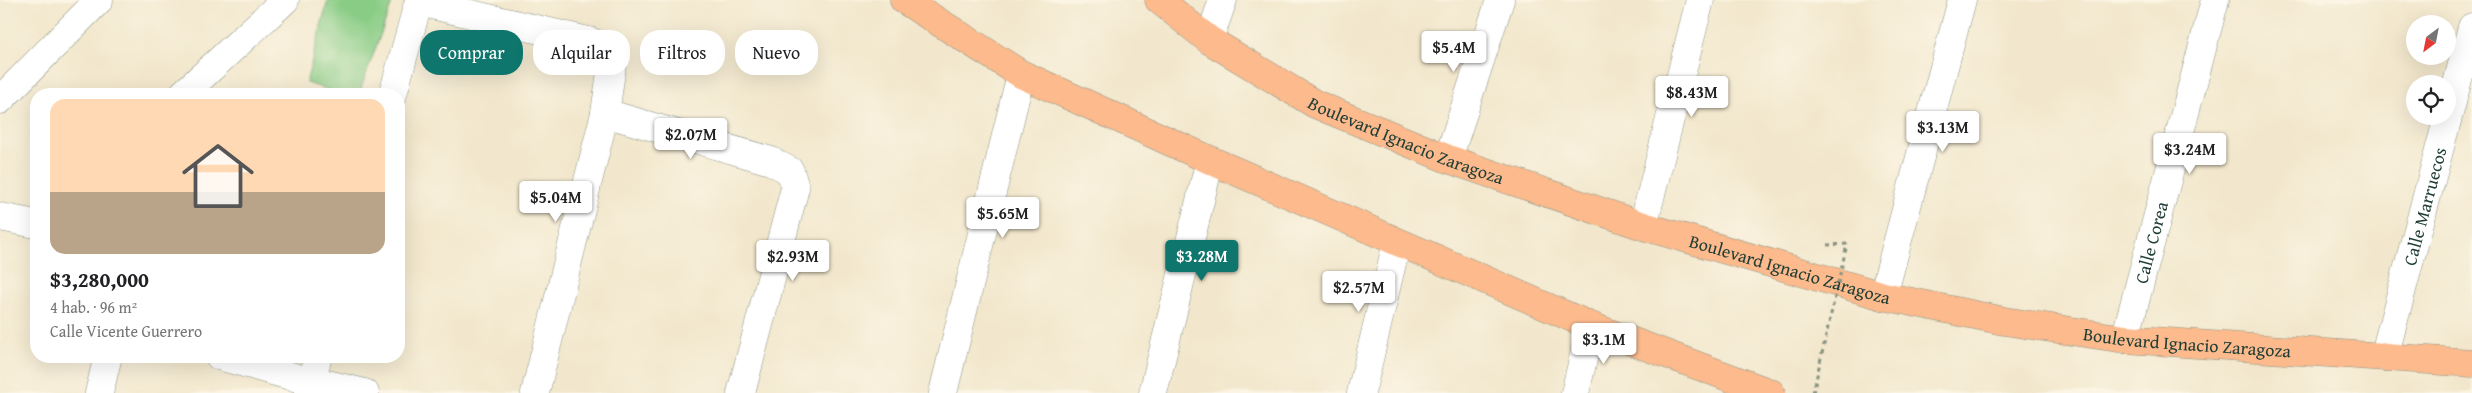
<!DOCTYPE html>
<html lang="es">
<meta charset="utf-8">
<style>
body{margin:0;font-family:"Gentium Book Plus",serif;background:#f2f2f2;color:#202124;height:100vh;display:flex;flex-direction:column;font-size:19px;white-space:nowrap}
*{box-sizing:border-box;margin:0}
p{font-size:16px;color:#757577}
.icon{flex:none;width:28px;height:28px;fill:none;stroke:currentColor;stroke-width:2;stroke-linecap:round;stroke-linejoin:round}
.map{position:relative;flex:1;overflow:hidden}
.details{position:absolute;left:30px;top:88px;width:375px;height:275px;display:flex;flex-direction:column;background:#fff;border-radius:20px;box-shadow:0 5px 20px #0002}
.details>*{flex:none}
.hud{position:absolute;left:420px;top:30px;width:475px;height:45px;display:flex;gap:10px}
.needle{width:32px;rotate:212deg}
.buttons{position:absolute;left:2406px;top:15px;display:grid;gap:10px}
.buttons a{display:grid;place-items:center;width:50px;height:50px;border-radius:50%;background:#fff;box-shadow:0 5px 20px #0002;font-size:25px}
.price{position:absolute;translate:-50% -42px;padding:0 11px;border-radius:5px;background:#fff;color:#222;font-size:16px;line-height:32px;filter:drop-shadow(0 1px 2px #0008)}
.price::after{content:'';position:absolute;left:50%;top:30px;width:15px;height:11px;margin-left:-8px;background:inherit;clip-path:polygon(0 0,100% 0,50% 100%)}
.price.current{background:#0f766e;color:#fff}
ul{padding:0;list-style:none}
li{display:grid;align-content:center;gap:10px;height:265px;padding:0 20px}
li+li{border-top:1px solid #e0e0e0}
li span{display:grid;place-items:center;height:155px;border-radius:15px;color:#555}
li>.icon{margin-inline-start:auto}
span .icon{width:90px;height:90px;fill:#fffc;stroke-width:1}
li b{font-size:21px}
.tag{padding:0 18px;border-radius:20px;background:#fff;box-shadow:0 5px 20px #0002;font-size:18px;line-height:45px}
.tag.current{background:#0f766e;color:#fff}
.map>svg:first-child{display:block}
</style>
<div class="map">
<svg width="2472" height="393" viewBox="0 0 2472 393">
<rect width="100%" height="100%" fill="#fcf5e5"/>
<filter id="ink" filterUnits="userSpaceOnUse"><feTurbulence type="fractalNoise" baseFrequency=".02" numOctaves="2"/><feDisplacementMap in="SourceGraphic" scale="10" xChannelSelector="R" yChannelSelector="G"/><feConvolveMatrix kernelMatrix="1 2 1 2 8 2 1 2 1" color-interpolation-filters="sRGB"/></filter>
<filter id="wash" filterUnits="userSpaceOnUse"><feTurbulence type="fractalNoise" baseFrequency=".0096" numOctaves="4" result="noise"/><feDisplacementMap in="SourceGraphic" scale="20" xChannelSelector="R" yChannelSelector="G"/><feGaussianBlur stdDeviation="1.12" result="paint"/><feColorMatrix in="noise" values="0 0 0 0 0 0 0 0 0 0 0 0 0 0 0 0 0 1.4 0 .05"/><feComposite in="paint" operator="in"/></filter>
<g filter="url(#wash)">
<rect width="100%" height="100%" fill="#f2e7cc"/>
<!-- green -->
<polygon fill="#88cc85" stroke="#54845c" points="328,0 393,0 359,94 343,94 306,83"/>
</g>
<g filter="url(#ink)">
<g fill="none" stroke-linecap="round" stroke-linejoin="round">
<!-- minor casing -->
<g stroke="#889280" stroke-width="29">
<g id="minor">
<polyline points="419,2 592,42 607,51 612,65 605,113 535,393"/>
<polyline points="1209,40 1223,0"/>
<polyline points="183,94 285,0"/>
<polyline points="393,94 419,0"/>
<polyline points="0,100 99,0"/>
<polyline points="605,113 771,161 790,171 795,188 741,393"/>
<polyline points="1448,159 1500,0"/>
<polyline points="0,217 36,224"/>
<polyline points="1643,226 1700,0"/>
<polyline points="1883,296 1962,0"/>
<path id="s1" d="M2125,339L2215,0"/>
<polyline points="219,356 294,377"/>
<path id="s2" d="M2384,357L2472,27"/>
<polyline points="311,380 365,393"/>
<polyline points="99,393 108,356"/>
<polyline points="308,393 318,356"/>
<polyline points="943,393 1021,74"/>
<polyline points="1153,393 1210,160"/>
<polyline points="1361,393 1397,242"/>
<polyline points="1575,393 1591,326"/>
</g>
</g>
<!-- major casing -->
<g stroke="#889280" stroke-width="29">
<g id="major">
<polyline points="904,0 1021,74 1210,160 1591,326 1771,393"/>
<path id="s3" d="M1159,0L1209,40L1315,104L1448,159L1643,226L1883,296L2004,321L2125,339L2472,363"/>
</g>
</g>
<!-- path -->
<polyline stroke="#889280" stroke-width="3" stroke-dasharray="4 4" stroke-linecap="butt" points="1827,245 1847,244"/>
<!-- minor -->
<use href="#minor" stroke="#fff" stroke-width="28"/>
<!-- major -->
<use href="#major" stroke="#fcba8d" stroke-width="28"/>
<!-- path-bridge -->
<polyline stroke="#889280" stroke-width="3" stroke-dasharray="4 4" stroke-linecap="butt" points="1813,393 1847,244"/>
</g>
</g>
<g text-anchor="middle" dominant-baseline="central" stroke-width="4.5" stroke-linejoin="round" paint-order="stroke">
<!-- street labels -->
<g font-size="18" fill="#1f3d34" stroke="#fcf5e5">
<text stroke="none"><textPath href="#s3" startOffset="286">Boulevard Ignacio Zaragoza</textPath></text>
<text stroke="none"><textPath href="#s2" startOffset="156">Calle Marruecos</textPath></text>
<text stroke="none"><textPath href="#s1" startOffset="100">Calle Corea</textPath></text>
<text stroke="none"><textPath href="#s3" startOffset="691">Boulevard Ignacio Zaragoza</textPath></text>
<text stroke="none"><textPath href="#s3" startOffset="1096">Boulevard Ignacio Zaragoza</textPath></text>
</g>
</g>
</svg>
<div class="buttons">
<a><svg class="needle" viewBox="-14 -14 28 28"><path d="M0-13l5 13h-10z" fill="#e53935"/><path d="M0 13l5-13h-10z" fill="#757577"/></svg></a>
<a><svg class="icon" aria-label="locate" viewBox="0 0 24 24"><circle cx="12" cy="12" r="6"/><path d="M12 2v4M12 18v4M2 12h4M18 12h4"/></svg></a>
</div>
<b class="price" style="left:1454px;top:73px">$5.4M</b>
<b class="price" style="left:1692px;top:118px">$8.43M</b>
<b class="price" style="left:1943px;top:153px">$3.13M</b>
<b class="price" style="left:691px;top:160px">$2.07M</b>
<b class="price" style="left:2190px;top:175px">$3.24M</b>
<b class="price" style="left:556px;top:223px">$5.04M</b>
<b class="price" style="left:1003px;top:239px">$5.65M</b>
<b class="price" style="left:793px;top:282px">$2.93M</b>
<b class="price current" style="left:1202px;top:282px">$3.28M</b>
<b class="price" style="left:1359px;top:313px">$2.57M</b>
<b class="price" style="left:1604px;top:365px">$3.1M</b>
<div class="hud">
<a class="tag current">Comprar</a>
<a class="tag">Alquilar</a>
<a class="tag">Filtros</a>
<a class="tag">Nuevo</a>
</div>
<section class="details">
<ul>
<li><span style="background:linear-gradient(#ffd9b3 60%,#b9a48a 0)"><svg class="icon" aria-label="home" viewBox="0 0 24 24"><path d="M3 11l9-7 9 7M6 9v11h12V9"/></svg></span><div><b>$3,280,000</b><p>4 hab. · 96 m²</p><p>Calle Vicente Guerrero</p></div></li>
</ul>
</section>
</div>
